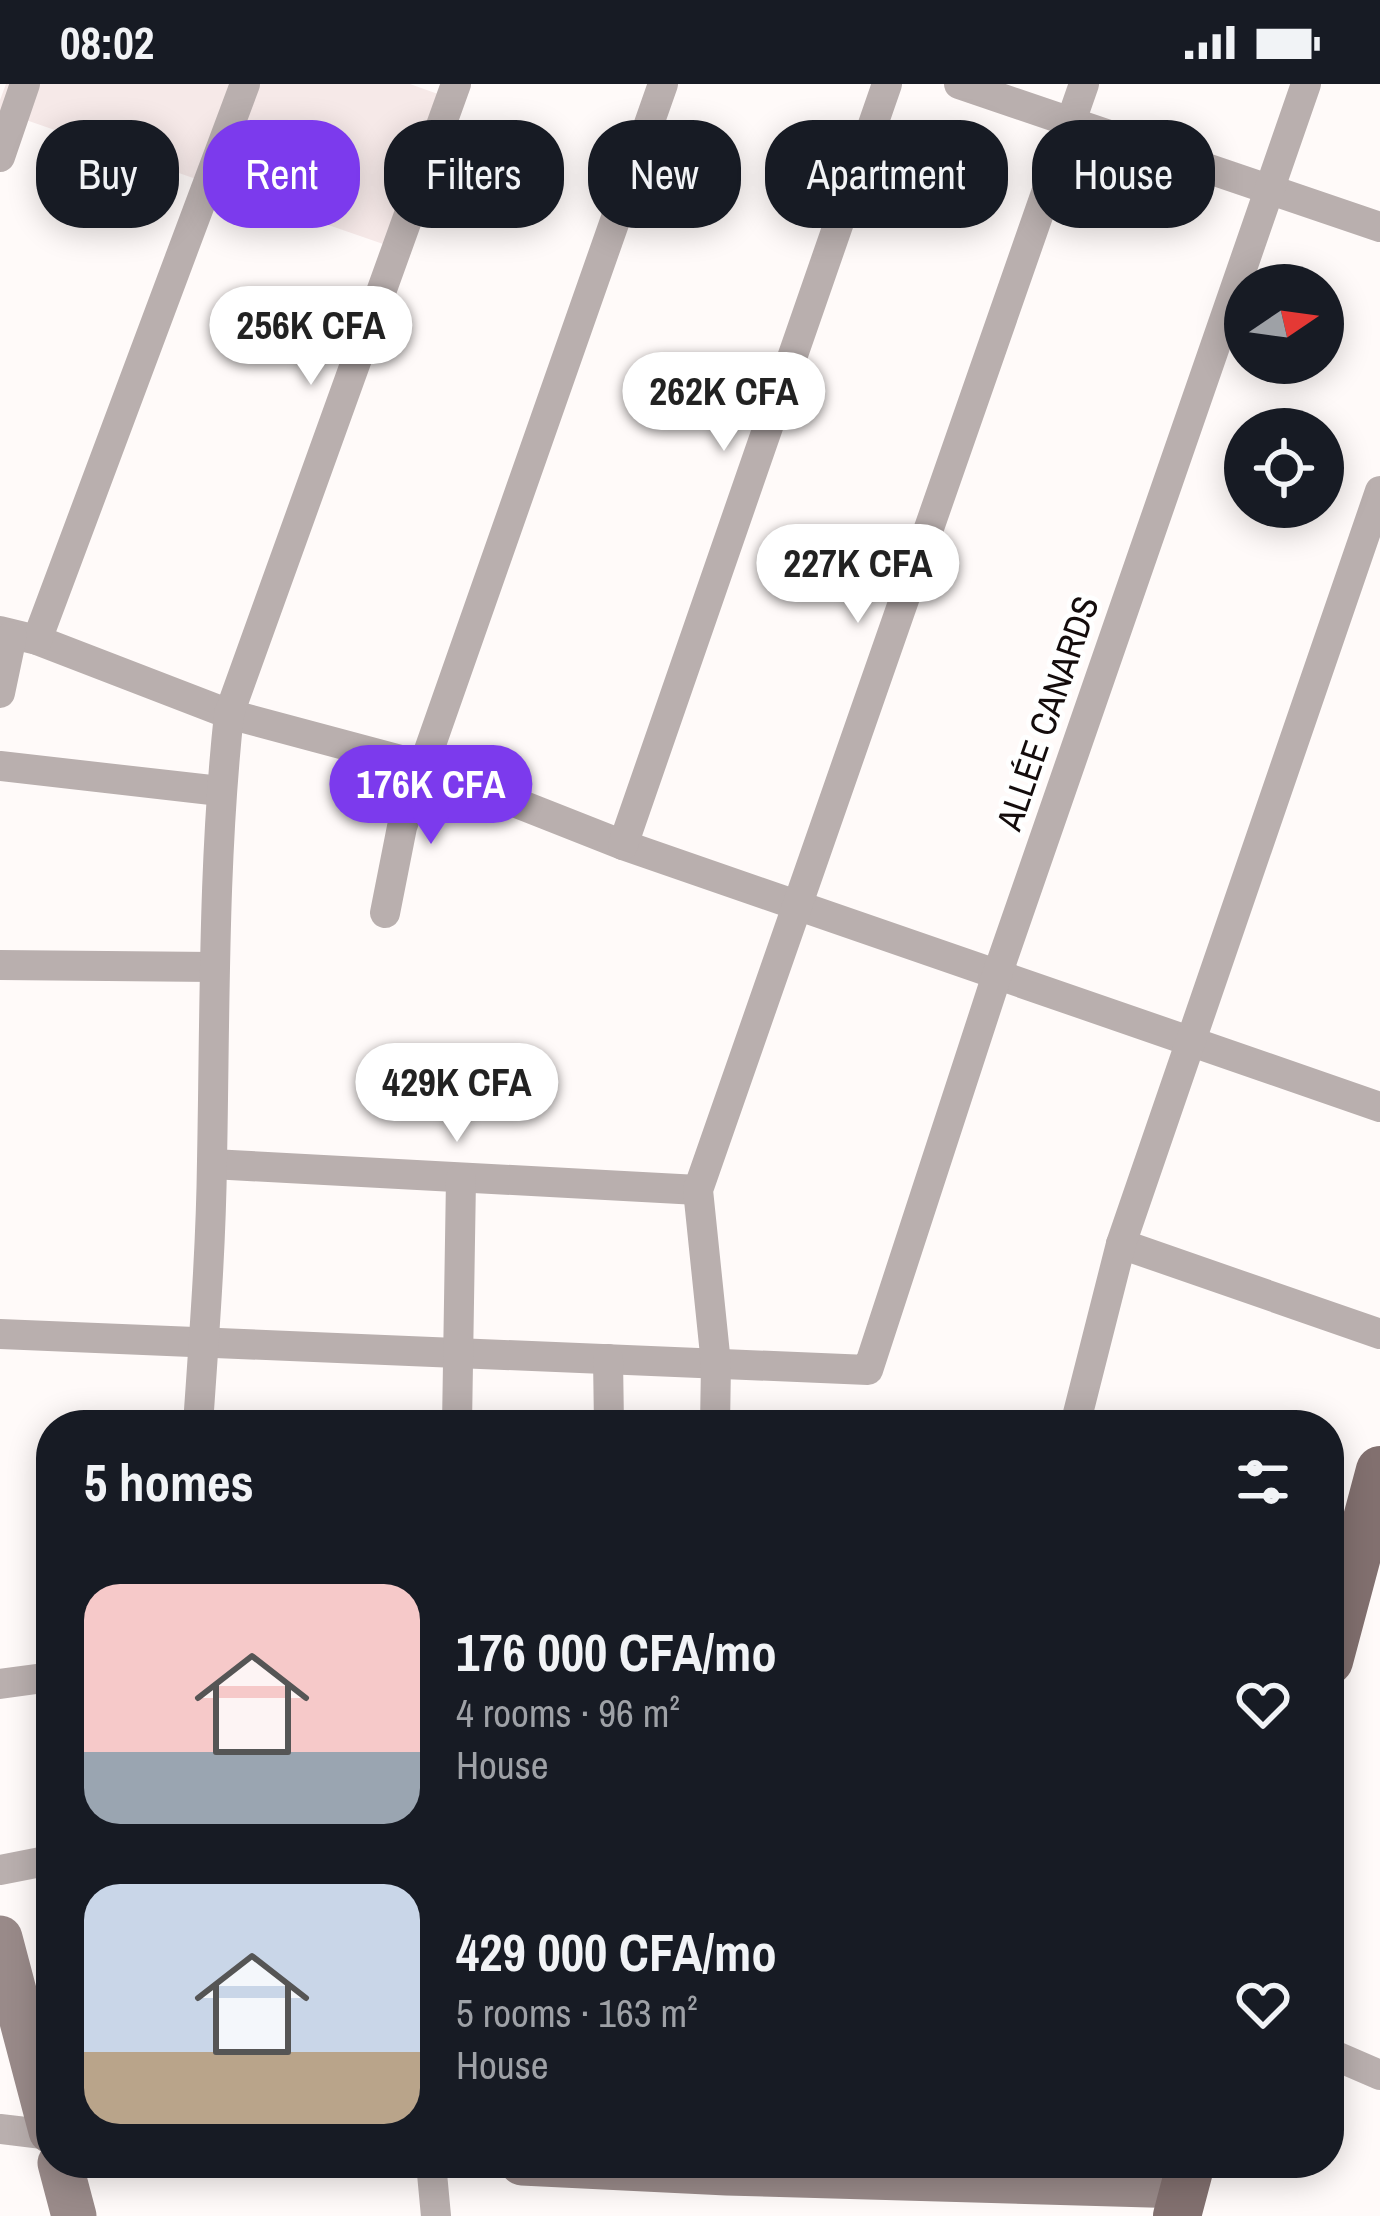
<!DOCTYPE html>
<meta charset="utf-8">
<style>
body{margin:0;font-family:"Archivo Narrow",sans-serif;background:#20242c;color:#f1f3f6;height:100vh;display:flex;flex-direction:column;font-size:45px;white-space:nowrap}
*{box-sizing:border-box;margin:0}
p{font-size:39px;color:#9ea1a6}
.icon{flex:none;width:66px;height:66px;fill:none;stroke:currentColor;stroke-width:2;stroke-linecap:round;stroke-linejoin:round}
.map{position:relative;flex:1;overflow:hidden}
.details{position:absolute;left:36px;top:1326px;width:1308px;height:768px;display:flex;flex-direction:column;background:#171b24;border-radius:48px;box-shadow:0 6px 30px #0003}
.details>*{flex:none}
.hud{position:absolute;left:36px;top:36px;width:1308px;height:108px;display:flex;gap:24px}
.needle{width:78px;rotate:77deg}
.tools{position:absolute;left:1224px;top:180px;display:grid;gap:24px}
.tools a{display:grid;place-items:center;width:120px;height:120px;border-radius:50%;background:#171b24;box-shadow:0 6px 30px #0003;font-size:60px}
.price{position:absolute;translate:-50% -102px;padding:0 27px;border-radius:42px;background:#fff;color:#222;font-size:39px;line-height:78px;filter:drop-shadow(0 3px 6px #0008)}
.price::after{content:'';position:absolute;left:50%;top:72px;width:36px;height:27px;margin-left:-18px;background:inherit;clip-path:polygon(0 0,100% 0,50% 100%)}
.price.on{background:#7c3aed;color:#fff}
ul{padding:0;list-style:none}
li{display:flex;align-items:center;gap:36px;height:300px;padding:0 48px}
li span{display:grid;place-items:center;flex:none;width:336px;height:240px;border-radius:36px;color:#555}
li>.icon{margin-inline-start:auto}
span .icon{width:144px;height:144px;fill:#fffc;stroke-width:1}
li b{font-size:51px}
h2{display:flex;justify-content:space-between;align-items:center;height:144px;padding:0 48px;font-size:51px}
.chip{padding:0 42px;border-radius:48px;background:#171b24;box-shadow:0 6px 30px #0003;font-size:42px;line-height:108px}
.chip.on{background:#7c3aed;color:#fff}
.status{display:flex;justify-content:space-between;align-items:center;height:84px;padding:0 60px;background:#171b24;direction:ltr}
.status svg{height:33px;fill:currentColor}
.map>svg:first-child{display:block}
</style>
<div class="status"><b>08:02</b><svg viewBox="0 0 49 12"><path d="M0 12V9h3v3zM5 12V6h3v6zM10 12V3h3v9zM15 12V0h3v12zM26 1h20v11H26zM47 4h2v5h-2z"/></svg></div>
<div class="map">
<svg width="1380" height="2132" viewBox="0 0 1380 2132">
<rect width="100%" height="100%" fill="#fffaf9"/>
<!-- built -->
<polygon fill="#f6e9e8" points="6,0 410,0 438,10 386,161 0,27 0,16"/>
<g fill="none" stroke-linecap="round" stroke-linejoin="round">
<!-- street -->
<g stroke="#b9afae" stroke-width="30">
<polyline points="959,0 1380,143"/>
<polyline points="0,73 25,0"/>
<polyline points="0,547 37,556 229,630 423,682 623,761 1380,1023"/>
<polyline points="37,556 245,0"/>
<polyline points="0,609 12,552"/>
<polyline points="0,682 220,707"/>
<polyline points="623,761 887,0"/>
<polyline points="385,829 402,743 663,0"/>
<polyline points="0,881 214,883"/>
<polyline points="212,1080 698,1106"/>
<polyline points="1121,1160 1380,1250"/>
<polyline points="0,1250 868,1286 997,891 1306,0"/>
<polyline points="608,1275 609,1341"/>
<path d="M198,1341C204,1253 211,1165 212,1077C215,927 213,778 229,630L456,0"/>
<polyline points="457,1341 461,1095"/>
<polyline points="715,1341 716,1280 698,1106 1084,0"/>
<polyline points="1075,1341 1121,1160 1380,407"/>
<polyline points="0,1600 51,1593"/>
<polyline points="0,1786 51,1776"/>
<polyline points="1329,1969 1380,1991"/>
<polyline points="0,2045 51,2051"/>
<polyline points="431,2079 436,2132"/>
</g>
<!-- secondary -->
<g stroke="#998a89" stroke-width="45">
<polyline points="0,1854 51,2047"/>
<polyline points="60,2079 74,2132"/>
<polyline points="522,2079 727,2089 1185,2102"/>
</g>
<!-- primary -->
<g stroke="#82706f" stroke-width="48">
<polyline points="1329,1577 1380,1386"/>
<polyline points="1177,2132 1191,2079"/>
</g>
</g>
<g text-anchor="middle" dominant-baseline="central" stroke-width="10" stroke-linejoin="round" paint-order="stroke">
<!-- street labels -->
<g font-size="36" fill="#140c0c" stroke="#fff">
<text transform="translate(1047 629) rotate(-71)">ALLÉE CANARDS</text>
</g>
</g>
</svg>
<div class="tools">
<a><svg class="needle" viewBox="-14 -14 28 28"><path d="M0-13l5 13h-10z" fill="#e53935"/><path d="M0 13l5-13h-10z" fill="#9ea1a6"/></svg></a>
<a><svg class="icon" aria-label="locate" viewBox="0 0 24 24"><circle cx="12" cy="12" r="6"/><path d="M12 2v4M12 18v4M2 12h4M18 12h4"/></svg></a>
</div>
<b class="price" style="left:311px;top:304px">256K CFA</b>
<b class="price" style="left:724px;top:370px">262K CFA</b>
<b class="price" style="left:858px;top:542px">227K CFA</b>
<b class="price on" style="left:431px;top:763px">176K CFA</b>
<b class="price" style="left:457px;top:1061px">429K CFA</b>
<div class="hud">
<a class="chip">Buy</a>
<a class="chip on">Rent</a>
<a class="chip">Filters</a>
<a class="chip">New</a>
<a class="chip">Apartment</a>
<a class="chip">House</a>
</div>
<section class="details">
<h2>5 homes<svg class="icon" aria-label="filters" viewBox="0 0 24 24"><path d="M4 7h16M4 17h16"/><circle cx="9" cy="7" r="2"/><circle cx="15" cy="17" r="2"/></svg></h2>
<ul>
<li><span style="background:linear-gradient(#f6c9c9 70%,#9aa5b1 0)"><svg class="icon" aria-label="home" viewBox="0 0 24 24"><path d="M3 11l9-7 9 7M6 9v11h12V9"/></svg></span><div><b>176 000 CFA/mo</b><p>4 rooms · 96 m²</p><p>House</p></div><svg class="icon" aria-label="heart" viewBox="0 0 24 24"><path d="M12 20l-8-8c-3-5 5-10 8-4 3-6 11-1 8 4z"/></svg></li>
<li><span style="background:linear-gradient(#c9d6e8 70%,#b9a48a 0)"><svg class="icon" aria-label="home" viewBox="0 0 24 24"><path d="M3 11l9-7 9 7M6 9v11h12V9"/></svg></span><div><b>429 000 CFA/mo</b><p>5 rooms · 163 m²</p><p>House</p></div><svg class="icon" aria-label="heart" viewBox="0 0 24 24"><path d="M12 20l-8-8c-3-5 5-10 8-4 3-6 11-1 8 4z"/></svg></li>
</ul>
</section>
</div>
